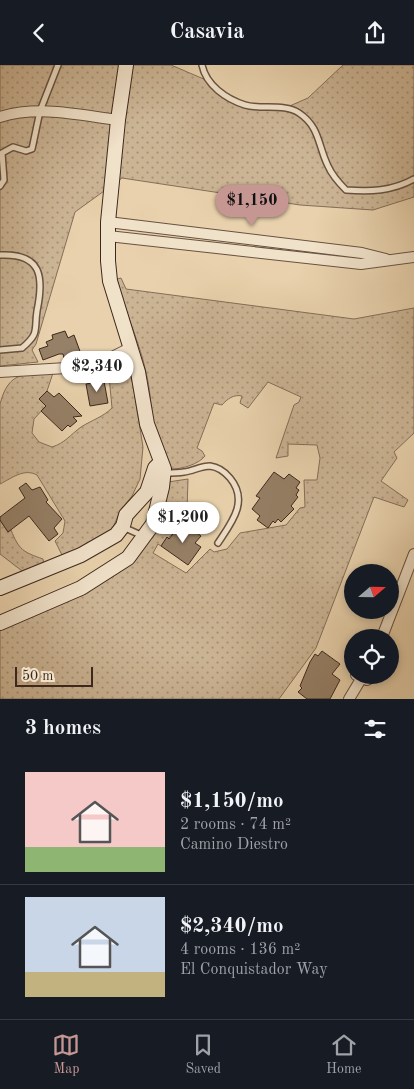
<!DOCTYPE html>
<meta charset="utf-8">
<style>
body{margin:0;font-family:"Old Standard TT",serif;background:#20242c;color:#f1f3f6;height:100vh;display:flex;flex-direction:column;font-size:19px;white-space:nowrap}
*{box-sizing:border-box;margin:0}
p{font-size:16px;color:#9ea1a6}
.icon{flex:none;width:28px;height:28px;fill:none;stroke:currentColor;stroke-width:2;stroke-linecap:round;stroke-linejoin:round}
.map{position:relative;height:634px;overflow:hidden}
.sheet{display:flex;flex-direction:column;background:#171b24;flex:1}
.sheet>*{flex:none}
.needle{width:32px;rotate:70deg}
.controls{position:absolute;left:344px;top:499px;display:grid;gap:10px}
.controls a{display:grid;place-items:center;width:55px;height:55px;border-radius:50%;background:#171b24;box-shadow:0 2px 8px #0003;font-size:25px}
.scale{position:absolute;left:15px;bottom:12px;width:78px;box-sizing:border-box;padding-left:5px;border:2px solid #3d281d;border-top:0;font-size:14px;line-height:18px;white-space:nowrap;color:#3d281d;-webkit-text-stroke:4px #f0e1c9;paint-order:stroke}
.price{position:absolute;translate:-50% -42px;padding:0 11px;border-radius:18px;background:#fff;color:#222;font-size:16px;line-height:32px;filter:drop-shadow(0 1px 2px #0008)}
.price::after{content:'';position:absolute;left:50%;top:30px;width:15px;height:11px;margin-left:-8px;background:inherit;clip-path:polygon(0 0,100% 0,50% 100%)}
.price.selected{background:#c59692;color:#111}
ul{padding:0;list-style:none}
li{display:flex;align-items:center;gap:15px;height:125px;padding:0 25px}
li+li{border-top:1px solid #363941}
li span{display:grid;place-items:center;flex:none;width:140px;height:100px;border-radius:0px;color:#555}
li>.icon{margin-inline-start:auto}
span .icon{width:60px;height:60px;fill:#fffc;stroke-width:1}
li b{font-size:21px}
h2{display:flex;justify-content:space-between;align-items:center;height:60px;padding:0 25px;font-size:21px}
header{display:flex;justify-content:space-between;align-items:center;height:65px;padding:0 25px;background:#171b24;font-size:22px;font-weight:800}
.tab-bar{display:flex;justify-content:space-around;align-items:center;height:70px;border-top:1px solid #363941;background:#171b24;font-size:14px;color:#9ea1a6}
.tab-bar a{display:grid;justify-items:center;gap:2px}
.tab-bar .selected{color:#c59692}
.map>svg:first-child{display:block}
</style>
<header><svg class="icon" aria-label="back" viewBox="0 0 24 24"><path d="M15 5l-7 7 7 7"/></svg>Casavia<svg class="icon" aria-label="share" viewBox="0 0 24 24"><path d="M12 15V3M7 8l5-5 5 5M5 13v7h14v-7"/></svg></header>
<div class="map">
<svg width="414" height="634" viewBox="0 0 414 634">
<defs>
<pattern id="grass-dots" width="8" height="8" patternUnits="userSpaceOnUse" patternTransform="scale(1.25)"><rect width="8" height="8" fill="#cbb494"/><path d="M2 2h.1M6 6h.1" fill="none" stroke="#a69278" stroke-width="1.8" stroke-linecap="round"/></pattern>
</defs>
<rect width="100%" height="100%" fill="#e8d1ac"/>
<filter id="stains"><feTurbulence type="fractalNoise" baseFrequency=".004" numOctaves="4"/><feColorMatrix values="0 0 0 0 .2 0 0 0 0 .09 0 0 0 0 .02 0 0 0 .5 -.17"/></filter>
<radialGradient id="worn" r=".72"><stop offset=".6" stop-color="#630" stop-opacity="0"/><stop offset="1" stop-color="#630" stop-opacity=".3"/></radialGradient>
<!-- grass -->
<g fill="url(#grass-dots)" stroke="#846e58">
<polygon points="0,0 171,0 206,15 245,43 285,43 308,33 343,0 414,0 414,132 373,145 300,140 122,113 75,147 36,279 32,285 38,297 0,301"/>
<path d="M121,213L126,224L354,254L414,243V368L394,387L397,393L381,416L408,435L404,442L374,432L316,583L279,634H0V562L133,492L168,417L188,414L187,446L178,454L184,459L178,467L175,466L161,481L158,479L153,488L186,508L210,484L214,487L227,484L240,468L286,460L300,443L305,442L304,415H317L320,393L317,380L288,379V391L276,393L294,340L299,337L301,332L268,317L248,343L240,338L242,331C234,329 227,334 222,340L214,338L197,383L202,386L205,391C199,399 182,404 172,404C149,378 154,339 146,307C140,280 128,253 120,226L117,214Z"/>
<path d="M121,293H126L133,320L143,382L140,414L132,431L120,446L112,465L64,494L55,476L63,468L65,456L37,410C24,403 12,413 0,419V339C9,305 24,310 53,308L47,326L39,334L46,341L34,354L32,368L39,377L52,382C65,378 70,370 81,362C92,355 103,352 112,343L108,300Z"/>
<path d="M0,455L8,467L11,465C19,485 23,487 43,494L44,500L26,509L0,489Z"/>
</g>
<!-- building -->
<g fill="#968067" stroke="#3d281d">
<polygon points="65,266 68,273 74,270 81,289 69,293 69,291 64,293 63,289 59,289 43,295 39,284 48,281 46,277 53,274 52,270"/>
<polygon points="104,316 108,338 90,341 86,319"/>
<polygon points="47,326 54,332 59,328 82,351 73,352 77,356 70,362 68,360 62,366 41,346 46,341 39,334"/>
<polygon points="274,407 284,414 289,409 300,417 296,423 299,425 296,430 298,432 291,441 294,444 281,457 278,454 275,458 273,456 268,463 257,455 260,451 252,444 260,433 256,431"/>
<polygon points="26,418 32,425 40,422 48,435 46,437 62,454 54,463 58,469 49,476 29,451 8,467 0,455 0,452 25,433 19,423"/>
<polygon points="184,459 201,471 195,478 201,482 188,500 161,481 167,472 169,474 176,465 178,467"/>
<polygon points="322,586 340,599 332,609 340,615 330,634 307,634 298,627 302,623 300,621 310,597 315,589 318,591"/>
</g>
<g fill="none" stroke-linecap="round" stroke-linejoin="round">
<!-- lane casing -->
<g stroke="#685241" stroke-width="8">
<g id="lane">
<path d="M202,0C206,20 226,34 245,40C262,45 284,38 299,48C320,62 318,81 328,101C332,110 339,118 346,125C370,127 393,126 414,114"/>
<polyline points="0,121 4,115 2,88 13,82 26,86 32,84 40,46 58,0"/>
<path d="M0,190C42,188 44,212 37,246C34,265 40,268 22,283L0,285"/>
<path d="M165,408C171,408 178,408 184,407C193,406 201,401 210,401C218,402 225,407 230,413C249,436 232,457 218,478"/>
<polyline points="123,462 143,471"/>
</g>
</g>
<!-- street casing -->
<g stroke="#685241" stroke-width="12">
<g id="street">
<path d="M0,52C39,40 79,50 118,55"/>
<polyline points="108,157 362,188 386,194"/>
<polyline points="108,171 361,199 414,192"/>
<polyline points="0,307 83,302 104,296 130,283"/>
<polyline points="382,572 414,489"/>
<polyline points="356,610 367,615 376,610"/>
<polyline points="349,634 361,614"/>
</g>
</g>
<!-- secondary casing -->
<g stroke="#3d281d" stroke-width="16">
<g id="secondary">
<polyline points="0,523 81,490 116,470 123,461 126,450 147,427 155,403 160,398"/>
<polyline points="0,558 81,523 128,493 153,459 162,422 164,404 147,359 138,307 110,216 108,196 108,157 118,55 126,0"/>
</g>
</g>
<!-- lane -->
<use href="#lane" stroke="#f0e1c9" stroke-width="5"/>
<!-- street -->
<use href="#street" stroke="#f0e1c9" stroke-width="10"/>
<!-- secondary -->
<use href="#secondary" stroke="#f0e1c9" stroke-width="14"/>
</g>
<rect width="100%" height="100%" filter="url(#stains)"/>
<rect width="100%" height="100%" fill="url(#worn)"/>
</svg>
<div class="controls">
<a><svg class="needle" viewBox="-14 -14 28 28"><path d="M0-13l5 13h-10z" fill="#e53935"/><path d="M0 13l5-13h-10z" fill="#9ea1a6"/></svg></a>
<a><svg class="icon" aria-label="locate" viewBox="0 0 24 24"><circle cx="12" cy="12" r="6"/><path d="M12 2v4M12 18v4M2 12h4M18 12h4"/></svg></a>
</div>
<div class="scale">50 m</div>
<b class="price selected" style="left:252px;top:162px">$1,150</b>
<b class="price" style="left:97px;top:328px">$2,340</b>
<b class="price" style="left:183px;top:479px">$1,200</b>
</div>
<section class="sheet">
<h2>3 homes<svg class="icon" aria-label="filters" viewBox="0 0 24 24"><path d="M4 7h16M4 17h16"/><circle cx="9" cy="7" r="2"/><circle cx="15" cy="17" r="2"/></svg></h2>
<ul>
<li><span style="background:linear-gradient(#f6c9c9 75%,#8fb573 0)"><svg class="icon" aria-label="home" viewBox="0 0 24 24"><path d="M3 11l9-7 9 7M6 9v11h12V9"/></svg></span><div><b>$1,150/mo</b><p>2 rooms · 74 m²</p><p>Camino Diestro</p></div></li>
<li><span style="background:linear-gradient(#c9d6e8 75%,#c2b280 0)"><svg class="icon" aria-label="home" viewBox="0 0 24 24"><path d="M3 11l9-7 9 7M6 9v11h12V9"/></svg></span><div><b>$2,340/mo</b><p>4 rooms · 136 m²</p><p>El Conquistador Way</p></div></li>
</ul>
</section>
<nav class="tab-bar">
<a class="selected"><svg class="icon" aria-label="map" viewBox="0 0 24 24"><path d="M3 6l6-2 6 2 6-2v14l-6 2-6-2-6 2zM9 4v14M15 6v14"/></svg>Map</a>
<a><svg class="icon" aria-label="saved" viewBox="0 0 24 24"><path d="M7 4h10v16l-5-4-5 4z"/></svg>Saved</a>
<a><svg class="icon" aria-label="home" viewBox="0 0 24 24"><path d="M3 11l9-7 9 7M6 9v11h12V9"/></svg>Home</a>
</nav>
